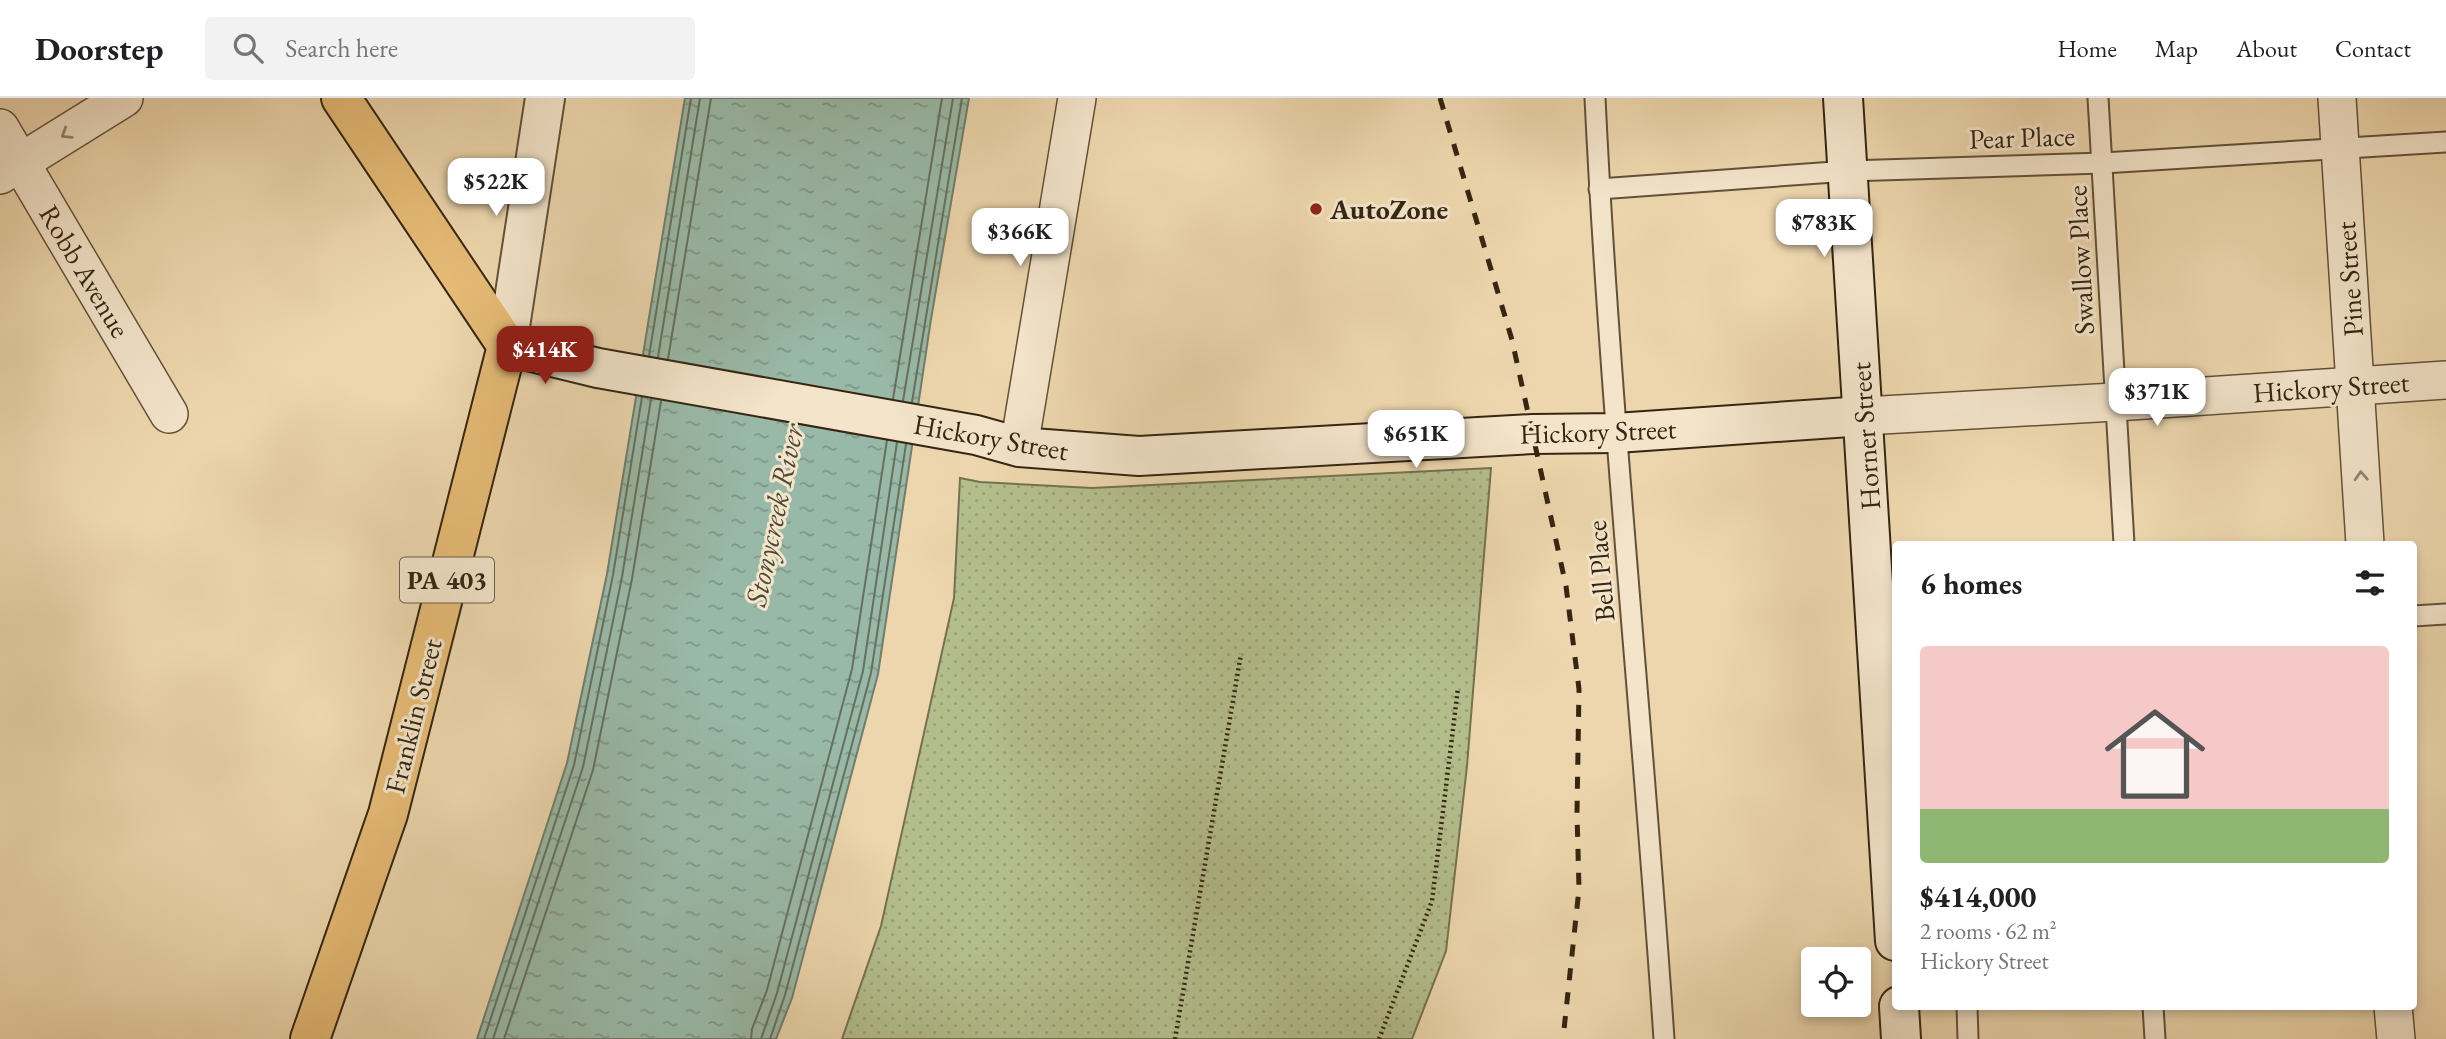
<!DOCTYPE html>
<meta charset="utf-8">
<style>
body{margin:0;font-family:"EB Garamond",serif;background:#f2f2f2;color:#202124;height:100vh;display:flex;flex-direction:column;font-size:26px;white-space:nowrap}
*{box-sizing:border-box;margin:0}
p{font-size:23px;color:#757577}
.icon{flex:none;width:38px;height:38px;fill:none;stroke:currentColor;stroke-width:2;stroke-linecap:round;stroke-linejoin:round}
.map{position:relative;flex:1;overflow:hidden}
.side{position:absolute;left:1892px;top:443px;width:525px;height:469px;display:flex;flex-direction:column;background:#fff;border-radius:7px;box-shadow:0 4px 10px #0003}
.side>*{flex:none}
.buttons{position:absolute;left:1801px;top:849px;display:grid;gap:14px}
.buttons a{display:grid;place-items:center;width:70px;height:70px;border-radius:7px;background:#fff;box-shadow:0 4px 10px #0003;font-size:35px}
.price{position:absolute;translate:-50% -60px;padding:0 16px;border-radius:14px;background:#fff;color:#222;font-size:23px;line-height:46px;filter:drop-shadow(0 2px 4px #0008)}
.price::after{content:'';position:absolute;left:50%;top:42px;width:21px;height:16px;margin-left:-10px;background:inherit;clip-path:polygon(0 0,100% 0,50% 100%)}
.price.active{background:#8f2418;color:#fff}
ul{padding:0;list-style:none}
li{display:grid;align-content:center;gap:14px;height:371px;padding:0 28px}
li span{display:grid;place-items:center;height:217px;border-radius:7px;color:#555}
li>.icon{margin-inline-start:auto}
span .icon{width:126px;height:126px;fill:#fffc;stroke-width:1}
li b{font-size:30px}
h2{display:flex;justify-content:space-between;align-items:center;height:84px;padding:0 28px;font-size:30px}
header{display:flex;align-items:center;gap:42px;box-sizing:border-box;height:98px;padding:0 35px;background:#fff;border-bottom:2px solid #e0e0e0}
header strong{font-size:33px}
nav{display:flex;gap:38px;margin-inline-start:auto;font-size:24px}
.search{width:490px;height:63px;background:#f2f2f2;display:flex;align-items:center;gap:18px;box-sizing:border-box;padding:0 24px;border-radius:7px;color:#757577;font-size:26px}
.map>svg:first-child{display:block}
</style>
<header>
<strong>Doorstep</strong>
<div class="search"><svg class="icon" aria-label="search" viewBox="0 0 24 24"><circle cx="10" cy="10" r="6"/><path d="M15 15l6 6"/></svg>Search here</div>
<nav><a>Home</a><a>Map</a><a>About</a><a>Contact</a></nav>
</header>
<div class="map">
<svg width="2446" height="941" viewBox="0 0 2446 941">
<defs>
<pattern id="green-dots" width="8" height="8" patternUnits="userSpaceOnUse" patternTransform="scale(1.75)"><rect width="8" height="8" fill="#b4be8d"/><path d="M2 2h.1M6 6h.1" fill="none" stroke="#9ba379" stroke-width="1.8" stroke-linecap="round"/></pattern>
<pattern id="water-ripples" width="26" height="14" patternUnits="userSpaceOnUse" patternTransform="scale(1.75)"><rect width="26" height="14" fill="#99b9a8"/><path d="M2 4q2-2 4 0t4 0M15 11q2-2 4 0t4 0" fill="none" stroke="#7e9687"/></pattern>
</defs>
<rect width="100%" height="100%" fill="#edd6ad"/>
<filter id="stains"><feTurbulence type="fractalNoise" baseFrequency=".00286" numOctaves="4"/><feColorMatrix values="0 0 0 0 .2 0 0 0 0 .09 0 0 0 0 .02 0 0 0 .5 -.17"/></filter>
<radialGradient id="worn" r=".72"><stop offset=".6" stop-color="#630" stop-opacity="0"/><stop offset="1" stop-color="#630" stop-opacity=".3"/></radialGradient>
<!-- green -->
<polygon fill="url(#green-dots)" stroke="#747250" stroke-width="2" points="1491,370 1467,668 1446,853 1412,941 842,941 881,828 954,500 960,380 980,384 1092,390"/>
<!-- water -->
<polygon fill="url(#water-ripples)" stroke="#717e6c" stroke-width="2" points="685,0 969,0 931,221 878,576 792,900 776,941 477,941 567,665 607,476"/>
<g fill="none" stroke-linecap="round" stroke-linejoin="round">
<!-- shore -->
<g stroke="#66705d" stroke-width="2">
<polyline points="649,258 691,0"/>
<polyline points="658,259 700,0"/>
<polyline points="668,261 711,0"/>
<polyline points="893,301 942,0"/>
<polyline points="903,303 953,0"/>
<polyline points="912,304 962,0"/>
<polyline points="484,941 574,667 613,477 642,299"/>
<polyline points="493,941 583,669 622,479 651,301"/>
<polyline points="504,941 593,672 632,481 661,303"/>
<polyline points="751,941 752,931 767,892 852,571 887,342"/>
<polyline points="761,941 777,895 863,573 897,344"/>
<polyline points="770,941 785,897 871,575 906,346"/>
</g>
<!-- service casing -->
<g stroke="#625239" stroke-width="23">
<g id="service">
<path d="M1595,0C1610,314 1643,627 1664,941"/>
<polyline points="2098,0 2124,446"/>
<polyline points="1599,91 1848,73 2103,65 2446,44"/>
<polyline points="2413,518 2446,516"/>
<polyline points="1967,908 1968,941"/>
<polyline points="2153,908 2155,941"/>
</g>
</g>
<!-- minor casing -->
<g stroke="#625239" stroke-width="40">
<g id="minor">
<polyline points="2337,0 2365,446"/>
<polyline points="0,30 169,316"/>
<polyline points="0,77 124,0"/>
<polyline points="1864,318 2115,304 2446,282"/>
<polyline points="1019,349 1077,0"/>
<polyline points="2393,908 2396,941"/>
</g>
</g>
<!-- tertiary casing -->
<g stroke="#625239" stroke-width="42">
<polyline id="tertiary" points="507,248 545,0"/>
</g>
<!-- secondary casing -->
<g stroke="#342612" stroke-width="42">
<g id="secondary">
<polyline points="1843,0 1895,843"/>
<polyline points="507,248 598,270 976,337 1019,349 1139,358 1533,336 1616,335 1864,318"/>
<polyline points="1899,908 1901,941"/>
</g>
</g>
<!-- primary casing -->
<g stroke="#342612" stroke-width="42">
<polyline id="primary" points="310,941 388,716 507,248 341,0"/>
</g>
<!-- path -->
<g stroke="#342612" stroke-width="4.5" stroke-dasharray="2 3.5" stroke-linecap="butt">
<polyline points="1175,941 1241,556"/>
<polyline points="1379,941 1432,803 1458,590"/>
</g>
<!-- service -->
<use href="#service" stroke="#f3e4ca" stroke-width="19"/>
<!-- minor -->
<use href="#minor" stroke="#f3e4ca" stroke-width="37"/>
<!-- tertiary -->
<use href="#tertiary" stroke="#f3e4ca" stroke-width="38"/>
<!-- secondary -->
<use href="#secondary" stroke="#f3e4ca" stroke-width="38"/>
<!-- primary -->
<use href="#primary" stroke="#e6bb76" stroke-width="38"/>
<!-- rail -->
<polyline stroke="#342612" stroke-width="5" stroke-dasharray="12 12" stroke-linecap="butt" points="1440,0 1512,242 1566,488 1579,591 1577,715 1579,791 1563,941"/>
</g>
<!-- one-way arrows -->
<defs><path id="oneway-chevron" d="M-2-3.5L2.5 0L-2 3.5" fill="none" stroke-width="1.6" stroke-linecap="round" stroke-linejoin="round" transform="scale(1.75)"/></defs>
<g stroke="#94856e">
<use href="#oneway-chevron" transform="translate(66 36) rotate(148)"/>
<use href="#oneway-chevron" transform="translate(2361 378) rotate(-93)"/>
</g>
<!-- markers -->
<circle fill="#8f2418" stroke="#f3e4ca" stroke-width="2.5" cx="1316" cy="111" r="7"/>
<g text-anchor="middle" dominant-baseline="central" stroke-width="6" stroke-linejoin="round" paint-order="stroke">
<!-- shield labels -->
<rect fill="#f3e4ca" stroke="#6d5f49" stroke-width="2" x="400" y="459.5" width="94" height="45" rx="5"/>
<g font-size="26" font-weight="bold" fill="#342612">
<text x="447" y="482">PA 403</text>
</g>
<!-- street labels -->
<g font-size="28" fill="#342612" stroke="#f3e4ca">
<text transform="translate(2022 39) rotate(-2)">Pear Place</text>
<text transform="translate(2080 162) rotate(-93)">Swallow Place</text>
<text transform="translate(85 173) rotate(59)">Robb Avenue</text>
<text transform="translate(2349 181) rotate(-94)">Pine Street</text>
<text transform="translate(2331 289) rotate(-4)">Hickory Street</text>
<text transform="translate(1598 333) rotate(-2)">Hickory Street</text>
<text transform="translate(1865 338) rotate(-94)">Horner Street</text>
<text transform="translate(991 339) rotate(10)">Hickory Street</text>
<text transform="translate(1600 473) rotate(-95)">Bell Place</text>
<text transform="translate(413 618) rotate(-76)">Franklin Street</text>
</g>
<!-- poi labels -->
<g font-size="28" font-weight="bold" fill="#342612" stroke="#f3e4ca" text-anchor="start">
<text x="1330" y="111">AutoZone</text>
</g>
<!-- water labels -->
<g font-size="30" font-style="italic" fill="#4d4b38" stroke="#f3e4ca">
<text transform="translate(774 417) rotate(-78)">Stonycreek River</text>
</g>
</g>
<rect width="100%" height="100%" filter="url(#stains)"/>
<rect width="100%" height="100%" fill="url(#worn)"/>
</svg>
<div class="buttons">
<a><svg class="icon" aria-label="locate" viewBox="0 0 24 24"><circle cx="12" cy="12" r="6"/><path d="M12 2v4M12 18v4M2 12h4M18 12h4"/></svg></a>
</div>
<b class="price" style="left:496px;top:120px">$522K</b>
<b class="price" style="left:1824px;top:161px">$783K</b>
<b class="price" style="left:1020px;top:170px">$366K</b>
<b class="price active" style="left:545px;top:288px">$414K</b>
<b class="price" style="left:2157px;top:330px">$371K</b>
<b class="price" style="left:1416px;top:372px">$651K</b>
<section class="side">
<h2>6 homes<svg class="icon" aria-label="filters" viewBox="0 0 24 24"><path d="M4 7h16M4 17h16"/><circle cx="9" cy="7" r="2"/><circle cx="15" cy="17" r="2"/></svg></h2>
<ul>
<li><span style="background:linear-gradient(#f6c9c9 75%,#8fb573 0)"><svg class="icon" aria-label="home" viewBox="0 0 24 24"><path d="M3 11l9-7 9 7M6 9v11h12V9"/></svg></span><div><b>$414,000</b><p>2 rooms · 62 m²</p><p>Hickory Street</p></div></li>
</ul>
</section>
</div>
